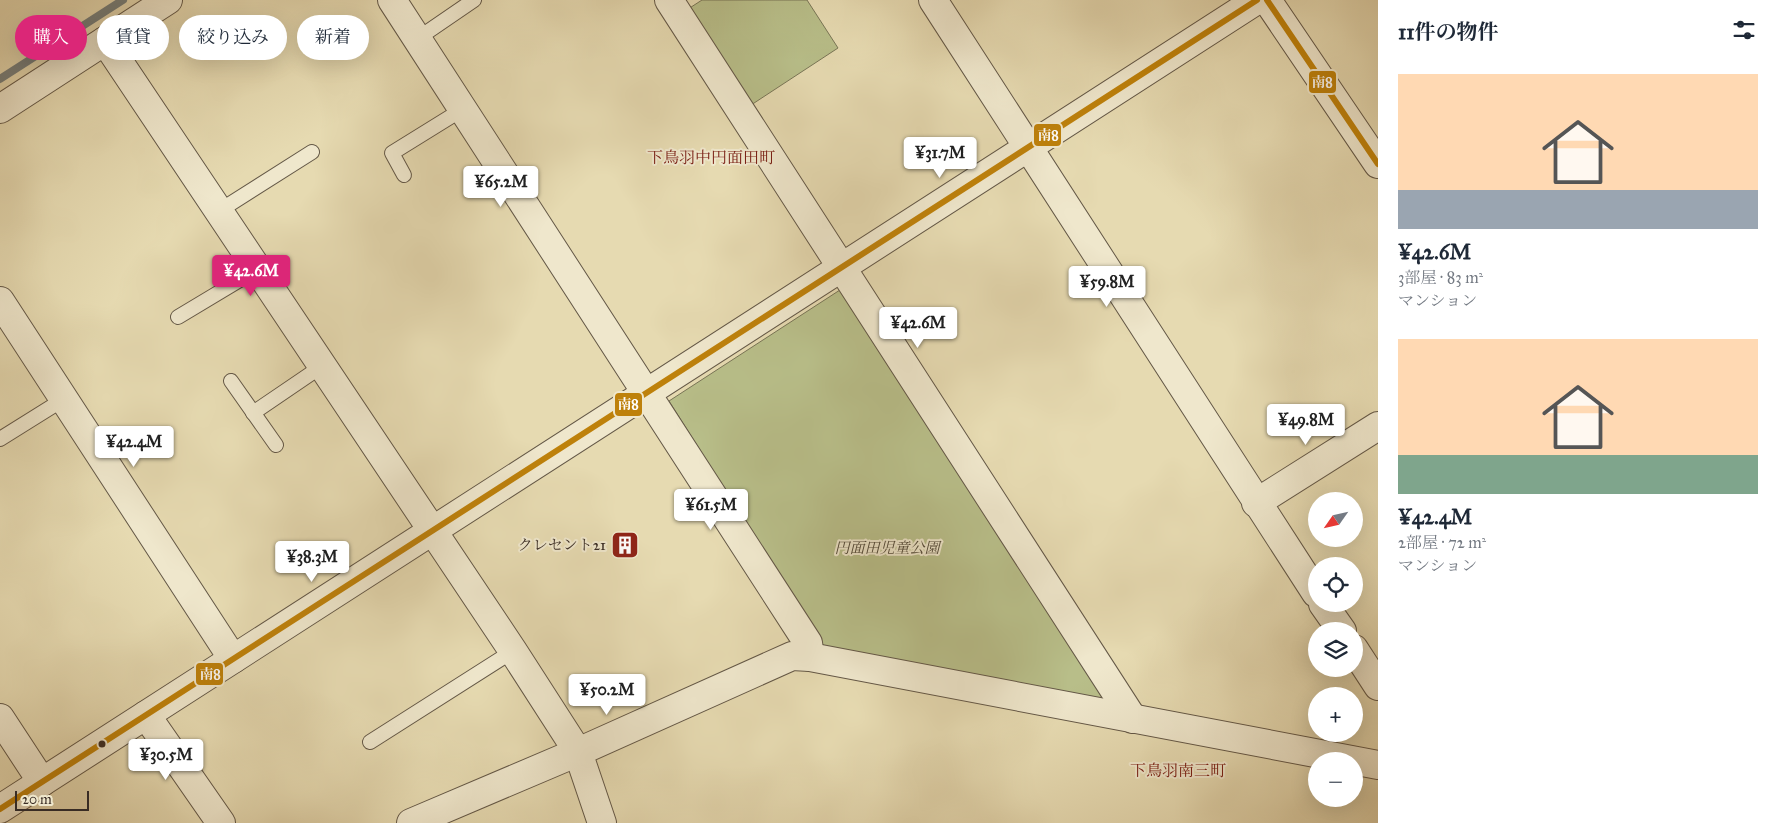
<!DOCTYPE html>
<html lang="ja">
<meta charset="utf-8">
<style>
body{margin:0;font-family:"IM FELL Great Primer","Noto Serif JP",serif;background:#f6f6f7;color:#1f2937;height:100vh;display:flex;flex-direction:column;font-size:19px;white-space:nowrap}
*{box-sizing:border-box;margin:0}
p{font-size:16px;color:#747a83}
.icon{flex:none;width:28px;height:28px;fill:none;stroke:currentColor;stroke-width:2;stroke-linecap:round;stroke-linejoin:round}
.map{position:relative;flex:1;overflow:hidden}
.details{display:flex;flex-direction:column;background:#fff;width:400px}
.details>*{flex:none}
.guide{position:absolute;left:15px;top:15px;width:475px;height:45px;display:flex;gap:10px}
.needle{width:32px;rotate:236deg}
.fabs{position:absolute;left:1308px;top:492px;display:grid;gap:10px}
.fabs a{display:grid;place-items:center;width:55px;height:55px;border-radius:50%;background:#fff;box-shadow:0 5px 20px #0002;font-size:25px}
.scale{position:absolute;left:15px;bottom:12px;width:74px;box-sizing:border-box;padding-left:5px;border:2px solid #392c24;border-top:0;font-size:14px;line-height:18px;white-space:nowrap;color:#392c24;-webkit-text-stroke:4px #efe7cc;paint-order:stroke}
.price{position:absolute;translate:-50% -42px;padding:0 11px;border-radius:5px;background:#fff;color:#222;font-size:16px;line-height:32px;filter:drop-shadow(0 1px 2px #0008)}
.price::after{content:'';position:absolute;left:50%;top:30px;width:15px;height:11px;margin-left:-8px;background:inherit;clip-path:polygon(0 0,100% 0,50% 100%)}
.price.on{background:#db2777;color:#fff}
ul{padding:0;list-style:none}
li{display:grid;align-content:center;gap:10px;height:265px;padding:0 20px}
li span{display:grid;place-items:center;height:155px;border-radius:0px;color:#555}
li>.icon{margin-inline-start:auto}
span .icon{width:90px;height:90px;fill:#fffc;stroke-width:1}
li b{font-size:21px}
h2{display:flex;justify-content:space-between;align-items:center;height:60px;padding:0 20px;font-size:21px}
.pill{padding:0 18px;border-radius:22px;background:#fff;box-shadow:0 5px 20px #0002;font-size:18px;line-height:45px}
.pill.on{background:#db2777;color:#fff}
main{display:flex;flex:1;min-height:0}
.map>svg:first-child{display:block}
</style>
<main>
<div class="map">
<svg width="1378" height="823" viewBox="0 0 1378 823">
<rect width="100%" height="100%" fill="#e6dab1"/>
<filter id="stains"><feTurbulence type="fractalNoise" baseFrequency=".004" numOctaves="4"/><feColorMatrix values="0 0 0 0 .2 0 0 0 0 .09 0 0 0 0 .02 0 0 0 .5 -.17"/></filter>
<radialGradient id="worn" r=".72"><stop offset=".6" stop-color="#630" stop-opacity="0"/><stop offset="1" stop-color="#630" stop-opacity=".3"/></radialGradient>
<!-- green -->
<g fill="#b8be89" stroke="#787556">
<polygon points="702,0 807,0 838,48 748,107 685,11"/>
<polygon points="843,288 1114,701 846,661 823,645 669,401"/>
</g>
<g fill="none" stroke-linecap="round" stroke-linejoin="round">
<!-- stream -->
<polyline stroke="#757f7d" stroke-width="8" points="0,79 123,0"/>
<!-- service casing -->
<g stroke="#645847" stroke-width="16">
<g id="service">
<polyline points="417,39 474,0"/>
<polyline points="404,175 392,153 463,109"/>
<polyline points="219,211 312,152"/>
<polyline points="178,317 258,269"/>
<polyline points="231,381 276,445"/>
<polyline points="253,413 322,366"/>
<polyline points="0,439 64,399"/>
<polyline points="370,742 513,651"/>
</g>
</g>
<!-- minor casing -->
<g stroke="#645847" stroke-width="30">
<g id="minor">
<polyline points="392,0 808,643 810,657"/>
<polyline points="669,0 1133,719"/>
<polyline points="933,0 1316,593"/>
<polyline points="105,41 513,651 578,752 602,823"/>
<polyline points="0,301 233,659"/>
<polyline points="1256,503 1378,426"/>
<polyline points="1323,604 1342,631"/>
<polyline points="1354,649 1378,686"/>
<polyline points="146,715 221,823"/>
<polyline points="0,718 42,782"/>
<polyline points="0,809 1257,0"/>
<polyline points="411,823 578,752 792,656 810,657 1378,765"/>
</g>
</g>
<!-- tertiary casing -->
<g stroke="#645847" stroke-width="30">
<g id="tertiary">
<polyline points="1267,0 1378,164"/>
<polyline points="0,109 168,0"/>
</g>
</g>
<!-- service -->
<use href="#service" stroke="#efe7cc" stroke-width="14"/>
<!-- minor -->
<use href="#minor" stroke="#efe7cc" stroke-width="28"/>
<!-- tertiary -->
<use href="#tertiary" stroke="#efe7cc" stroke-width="28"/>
<!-- bus-1 casing -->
<g stroke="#efe7cc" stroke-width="10">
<g id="bus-1">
<polyline points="1267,0 1378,164"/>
<polyline points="0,809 1257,0"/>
</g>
</g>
<!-- bus-1 -->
<use href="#bus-1" stroke="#be810b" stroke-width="6"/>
</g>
<!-- icons -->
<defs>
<g id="building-square" transform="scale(1.4375)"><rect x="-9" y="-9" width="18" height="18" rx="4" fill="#8f2418" stroke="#efe7cc"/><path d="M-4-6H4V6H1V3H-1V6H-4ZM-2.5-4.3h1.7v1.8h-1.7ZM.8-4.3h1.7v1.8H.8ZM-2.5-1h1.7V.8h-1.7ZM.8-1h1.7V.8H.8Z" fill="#fff"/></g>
</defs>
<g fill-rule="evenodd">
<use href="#building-square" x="625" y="545"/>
</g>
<!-- markers -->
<circle fill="#392c24" stroke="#efe7cc" stroke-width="2" cx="102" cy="744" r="4.5"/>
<g text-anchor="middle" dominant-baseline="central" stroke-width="4" stroke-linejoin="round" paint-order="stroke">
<!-- poi labels -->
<g font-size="15" fill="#392c24" stroke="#efe7cc" text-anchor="end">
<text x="606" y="545">クレセント21</text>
</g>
<!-- park labels -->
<g font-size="15" font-style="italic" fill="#524938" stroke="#efe7cc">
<text x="887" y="548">円面田児童公園</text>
</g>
<!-- neighbourhood labels -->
<g font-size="16" fill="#7a1f14" stroke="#efe7cc">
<text x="711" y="157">下鳥羽中円面田町</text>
<text x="1178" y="770">下鳥羽南三町</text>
</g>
</g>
<g stroke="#efe7cc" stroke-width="2">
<rect x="1308" y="70" width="29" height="24" rx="5" fill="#be810b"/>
<rect x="1033" y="123" width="29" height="24" rx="5" fill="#be810b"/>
<rect x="614" y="392" width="29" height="25" rx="5" fill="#be810b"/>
<rect x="195" y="662" width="29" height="24" rx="5" fill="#be810b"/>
</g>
<g font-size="14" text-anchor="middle" font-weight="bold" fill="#fff">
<text x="1322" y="87">南8</text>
<text x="1048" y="140">南8</text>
<text x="628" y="409">南8</text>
<text x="210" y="679">南8</text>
</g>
<rect width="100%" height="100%" filter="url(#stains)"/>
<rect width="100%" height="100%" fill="url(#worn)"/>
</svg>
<div class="fabs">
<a><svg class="needle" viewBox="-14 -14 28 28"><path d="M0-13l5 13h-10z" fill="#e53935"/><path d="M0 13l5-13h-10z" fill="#747a83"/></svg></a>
<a><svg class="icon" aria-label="locate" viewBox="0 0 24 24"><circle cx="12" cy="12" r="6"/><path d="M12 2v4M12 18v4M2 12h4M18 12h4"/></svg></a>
<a><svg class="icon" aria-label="layers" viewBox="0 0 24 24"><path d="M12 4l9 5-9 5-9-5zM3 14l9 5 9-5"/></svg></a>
<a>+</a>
<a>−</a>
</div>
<div class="scale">20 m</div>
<b class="price" style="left:940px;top:179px">¥31.7M</b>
<b class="price" style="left:501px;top:208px">¥65.2M</b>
<b class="price on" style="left:251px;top:297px">¥42.6M</b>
<b class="price" style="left:1107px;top:308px">¥59.8M</b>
<b class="price" style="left:918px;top:349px">¥42.6M</b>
<b class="price" style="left:1306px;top:446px">¥49.8M</b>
<b class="price" style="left:134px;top:468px">¥42.4M</b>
<b class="price" style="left:711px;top:531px">¥61.5M</b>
<b class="price" style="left:312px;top:583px">¥38.3M</b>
<b class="price" style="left:607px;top:716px">¥50.2M</b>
<b class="price" style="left:166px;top:781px">¥30.5M</b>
<div class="guide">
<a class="pill on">購入</a>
<a class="pill">賃貸</a>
<a class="pill">絞り込み</a>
<a class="pill">新着</a>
</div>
</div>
<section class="details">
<h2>11件の物件<svg class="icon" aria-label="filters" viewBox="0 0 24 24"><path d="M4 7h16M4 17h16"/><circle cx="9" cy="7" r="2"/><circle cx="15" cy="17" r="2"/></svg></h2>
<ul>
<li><span style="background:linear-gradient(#ffd9b3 75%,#9aa5b1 0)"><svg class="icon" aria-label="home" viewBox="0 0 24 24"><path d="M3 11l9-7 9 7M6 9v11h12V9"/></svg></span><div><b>¥42.6M</b><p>3部屋 · 83 m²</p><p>マンション</p></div></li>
<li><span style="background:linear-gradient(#ffd9b3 75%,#7fa58c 0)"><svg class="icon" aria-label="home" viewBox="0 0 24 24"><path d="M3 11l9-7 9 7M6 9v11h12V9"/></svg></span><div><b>¥42.4M</b><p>2部屋 · 72 m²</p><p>マンション</p></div></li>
</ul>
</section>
</main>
